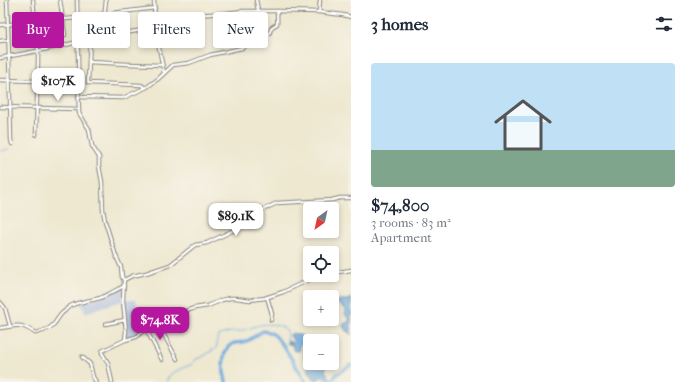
<!DOCTYPE html>
<meta charset="utf-8">
<style>
body{margin:0;font-family:"IM FELL French Canon",serif;background:#f6f6f7;color:#1f2937;height:100vh;display:flex;flex-direction:column;font-size:15px;white-space:nowrap}
*{box-sizing:border-box;margin:0}
p{font-size:13px;color:#747a83}
.icon{flex:none;width:22px;height:22px;fill:none;stroke:currentColor;stroke-width:2;stroke-linecap:round;stroke-linejoin:round}
.map{position:relative;flex:1;overflow:hidden}
.panel{display:flex;flex-direction:column;background:#fff;width:344px}
.panel>*{flex:none}
.top-card{position:absolute;left:12px;top:12px;width:279px;height:36px;display:flex;gap:8px}
.needle{width:26px;rotate:213deg}
.tools{position:absolute;left:303px;top:202px;display:grid;gap:8px}
.tools a{display:grid;place-items:center;width:36px;height:36px;border-radius:4px;background:#fff;box-shadow:0 2px 6px #0003;font-size:20px}
.price{position:absolute;translate:-50% -34px;padding:0 9px;border-radius:8px;background:#fff;color:#222;font-size:13px;line-height:26px;filter:drop-shadow(0 1px 2px #0008)}
.price::after{content:'';position:absolute;left:50%;top:24px;width:12px;height:9px;margin-left:-6px;background:inherit;clip-path:polygon(0 0,100% 0,50% 100%)}
.price.on{background:#b5179e;color:#fff}
ul{padding:0;list-style:none}
li{display:grid;align-content:center;gap:8px;height:212px;padding:0 20px}
li+li{border-top:1px solid #e0e1e3}
li span{display:grid;place-items:center;height:124px;border-radius:4px;color:#555}
li>.icon{margin-inline-start:auto}
span .icon{width:72px;height:72px;fill:#fffc;stroke-width:1}
li b{font-size:17px}
h2{display:flex;justify-content:space-between;align-items:center;height:48px;padding:0 20px;font-size:17px}
.pill{padding:0 14px;border-radius:4px;background:#fff;box-shadow:0 2px 6px #0003;font-size:14px;line-height:36px}
.pill.on{background:#b5179e;color:#fff}
main{display:flex;flex:1;min-height:0}
.map>svg:first-child{display:block}
</style>
<main>
<div class="map">
<svg width="351" height="382" viewBox="0 0 351 382">
<rect width="100%" height="100%" fill="#f7f3e8"/>
<filter id="ink" filterUnits="userSpaceOnUse"><feTurbulence type="fractalNoise" baseFrequency=".025" numOctaves="2"/><feDisplacementMap in="SourceGraphic" scale="8" xChannelSelector="R" yChannelSelector="G"/><feConvolveMatrix kernelMatrix="1 2 1 2 8 2 1 2 1" color-interpolation-filters="sRGB"/></filter>
<filter id="wash" filterUnits="userSpaceOnUse"><feTurbulence type="fractalNoise" baseFrequency=".012" numOctaves="4" result="noise"/><feDisplacementMap in="SourceGraphic" scale="16" xChannelSelector="R" yChannelSelector="G"/><feGaussianBlur stdDeviation="0.9" result="paint"/><feColorMatrix in="noise" values="0 0 0 0 0 0 0 0 0 0 0 0 0 0 0 0 0 1.4 0 .05"/><feComposite in="paint" operator="in"/></filter>
<g filter="url(#wash)">
<rect width="100%" height="100%" fill="#eee8d0"/>
<!-- industrial -->
<polygon fill="#b9c4de" points="124,286 123,300 136,300 142,332 138,335 125,340 126,337 123,301 105,306 86,313 80,303 101,297"/>
<!-- water -->
<g fill="#6daadf" stroke="#44637e">
<path d="M351,298V335L350,333L346,331L343,326L344,324L350,320L345,315L346,310C344,306 339,306 337,302L340,300H347Z"/>
<path d="M292,333C302,334 309,340 309,350L310,351V363H329L325,370L326,372L330,378L328,380C322,374 322,377 317,380C316,380 315,379 314,379C310,376 303,355 303,350H306L305,346L303,344H301L299,346V351H295L293,350V347L292,345L288,344V341L293,343L294,342L290,335Z"/>
</g>
<g fill="none" stroke-linecap="round" stroke-linejoin="round">
<!-- stream -->
<g stroke="#6daadf" stroke-width="1">
<polyline points="0,151 9,149"/>
<path d="M166,382L169,376L172,373L192,364L196,359L202,357L216,348L217,346C217,341 216,338 220,335C226,332 238,332 244,330C248,329 252,327 256,326C265,323 287,323 288,335C288,339 286,343 284,347"/>
</g>
<!-- river -->
<g stroke="#6daadf" stroke-width="3.5">
<path d="M226,382C223,371 220,351 232,344C236,342 240,343 244,342C251,340 257,334 263,331C269,332 274,333 278,339C280,342 281,344 284,347L306,382"/>
<polyline points="330,382 337,374 351,365"/>
</g>
</g>
</g>
<g filter="url(#ink)">
<g fill="none" stroke-linecap="round" stroke-linejoin="round">
<!-- minor casing -->
<g stroke="#858276" stroke-width="4.5">
<g id="minor">
<polyline points="7,0 9,56 11,140 12,144"/>
<polyline points="33,0 38,50 38,61 36,135"/>
<polyline points="60,0 65,35"/>
<polyline points="77,0 79,113 89,129 92,146 99,157 99,166 102,182 103,210 105,221 116,256 121,267 122,277 124,280 123,300 126,331 125,340"/>
<polyline points="154,0 155,28 164,73"/>
<polyline points="256,0 258,10"/>
<polyline points="319,12 320,0"/>
<polyline points="0,25 77,18 104,14 155,8"/>
<polyline points="102,36 106,0"/>
<polyline points="90,39 88,82 88,83 141,85 143,86 144,88"/>
<polyline points="0,41 8,40"/>
<polyline points="0,58 53,48 90,39 154,28 170,21 194,15 226,13 243,11 278,11 319,12 343,15 351,17"/>
<polyline points="89,62 128,64 162,65"/>
<polyline points="0,80 78,82"/>
<path d="M78,97L123,98L147,87L158,79L173,65L189,63L210,55L242,48L258,39L269,34L272,27L277,24C278,19 276,15 278,11"/>
<polyline points="0,107 78,109"/>
<polyline points="332,273 351,270"/>
<polyline points="124,280 132,276 146,273 170,265 195,245 207,243 232,231 241,226 258,212 277,203 332,200 340,198 351,198"/>
<polyline points="267,297 272,314 271,320"/>
<polyline points="0,302 5,308 10,326"/>
<polyline points="157,322 177,359"/>
<polyline points="105,324 125,320"/>
<path d="M0,328C16,326 20,322 35,333H36C42,331 48,330 52,326C57,322 59,314 65,311C70,302 91,301 100,298C108,295 116,290 124,286"/>
<polyline points="146,329 162,360"/>
<polyline points="82,357 90,364 93,377 96,382"/>
<polyline points="112,382 108,363 102,353 102,351 125,340 136,337 142,332 162,318 195,308 208,306 222,300 230,298 236,298 250,300 265,298 283,292 311,279 326,275"/>
</g>
</g>
<!-- minor -->
<use href="#minor" stroke="#fff" stroke-width="2.5"/>
</g>
</g>
</svg>
<div class="tools">
<a><svg class="needle" viewBox="-14 -14 28 28"><path d="M0-13l5 13h-10z" fill="#e53935"/><path d="M0 13l5-13h-10z" fill="#747a83"/></svg></a>
<a><svg class="icon" aria-label="locate" viewBox="0 0 24 24"><circle cx="12" cy="12" r="6"/><path d="M12 2v4M12 18v4M2 12h4M18 12h4"/></svg></a>
<a>+</a>
<a>−</a>
</div>
<b class="price" style="left:58px;top:102px">$107K</b>
<b class="price" style="left:236px;top:237px">$89.1K</b>
<b class="price on" style="left:160px;top:341px">$74.8K</b>
<div class="top-card">
<a class="pill on">Buy</a>
<a class="pill">Rent</a>
<a class="pill">Filters</a>
<a class="pill">New</a>
</div>
</div>
<section class="panel">
<h2>3 homes<svg class="icon" aria-label="filters" viewBox="0 0 24 24"><path d="M4 7h16M4 17h16"/><circle cx="9" cy="7" r="2"/><circle cx="15" cy="17" r="2"/></svg></h2>
<ul>
<li><span style="background:linear-gradient(#bfe0f5 70%,#7fa58c 0)"><svg class="icon" aria-label="home" viewBox="0 0 24 24"><path d="M3 11l9-7 9 7M6 9v11h12V9"/></svg></span><div><b>$74,800</b><p>3 rooms · 83 m²</p><p>Apartment</p></div></li>
</ul>
</section>
</main>
